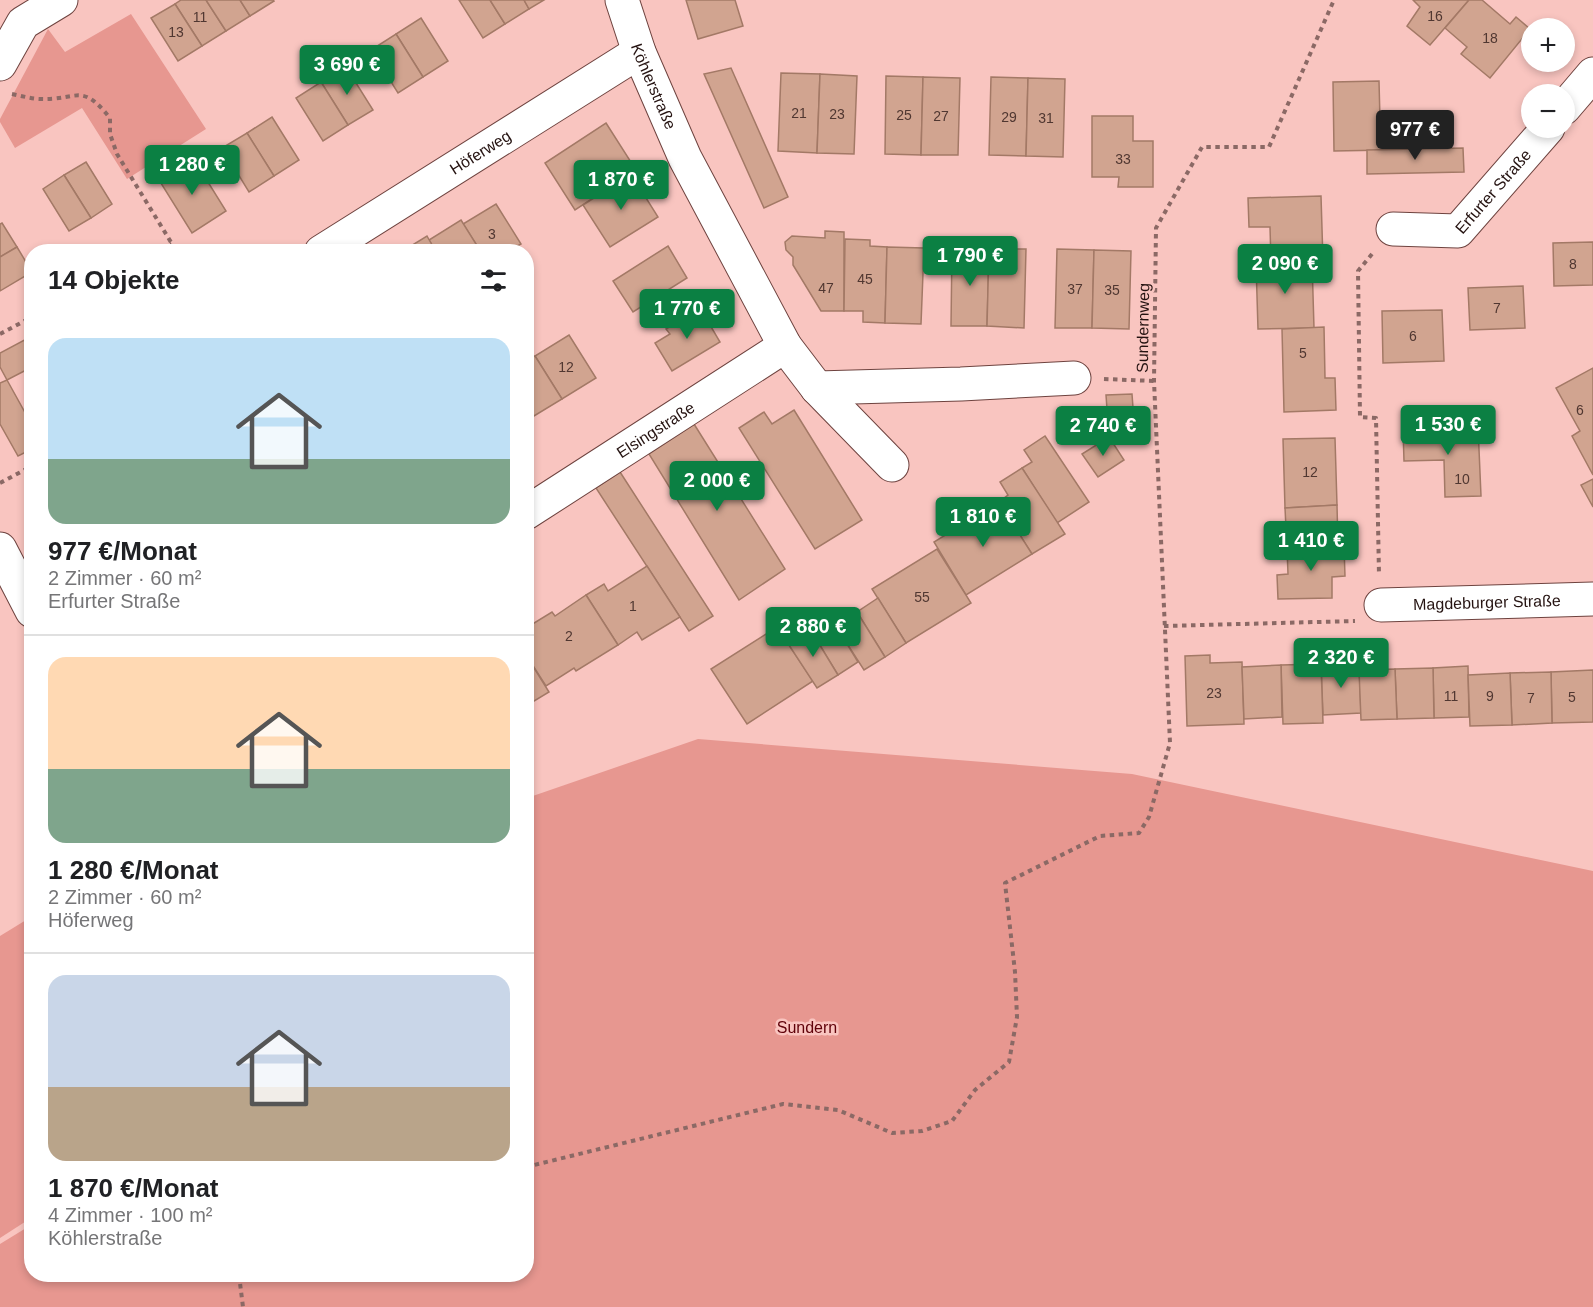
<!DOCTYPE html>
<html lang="de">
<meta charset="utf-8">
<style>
body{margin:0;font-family:Arial,sans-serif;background:#f6f6f6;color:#202124;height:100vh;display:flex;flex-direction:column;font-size:22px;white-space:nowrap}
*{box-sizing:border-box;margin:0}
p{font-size:20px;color:#757577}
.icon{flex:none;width:33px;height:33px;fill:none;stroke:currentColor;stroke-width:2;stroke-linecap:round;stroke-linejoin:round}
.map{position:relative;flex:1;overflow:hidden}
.drawer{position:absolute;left:24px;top:244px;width:510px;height:1038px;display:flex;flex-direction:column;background:#fff;border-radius:24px;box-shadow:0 3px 9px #0003}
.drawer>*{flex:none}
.tools{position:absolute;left:1521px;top:18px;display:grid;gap:12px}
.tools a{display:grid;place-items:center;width:54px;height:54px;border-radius:50%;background:#fff;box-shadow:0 3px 9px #0003;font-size:30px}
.price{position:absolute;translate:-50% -51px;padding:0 14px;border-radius:6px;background:#0b8043;color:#fff;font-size:20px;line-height:39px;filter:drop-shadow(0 2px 3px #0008)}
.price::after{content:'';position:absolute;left:50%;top:36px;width:18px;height:14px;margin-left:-9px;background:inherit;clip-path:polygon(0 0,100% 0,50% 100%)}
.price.current{background:#222;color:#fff}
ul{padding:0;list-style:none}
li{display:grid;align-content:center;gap:12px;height:318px;padding:0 24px}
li+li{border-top:2px solid #e0e0e0}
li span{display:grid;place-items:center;height:186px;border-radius:18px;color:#555}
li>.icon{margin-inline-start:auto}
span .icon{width:108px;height:108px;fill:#fffc;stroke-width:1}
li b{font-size:26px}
h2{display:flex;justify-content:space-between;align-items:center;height:72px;padding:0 24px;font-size:26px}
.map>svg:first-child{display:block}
</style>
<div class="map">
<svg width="1593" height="1307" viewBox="0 0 1593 1307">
<rect width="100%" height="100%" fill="#f9c5c0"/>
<!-- green -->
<g fill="#e79790">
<polygon points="131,14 206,129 127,179 82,108 15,148 0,122 0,119 48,29 65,52"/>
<polygon points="698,739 1132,774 1593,871 1593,1307 0,1307 0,1244 31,1225 32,1275 526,1275 527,798"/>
<polygon points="31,917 31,1218 0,1238 0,936"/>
</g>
<!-- building -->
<g fill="#d1a490" stroke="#a37966" stroke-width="1.5">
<polygon points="181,0 206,0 226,31 202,46 175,4"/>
<polygon points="206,0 240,0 250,16 226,31"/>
<polygon points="240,0 273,0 274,1 250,16"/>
<polygon points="459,0 490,0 505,24 483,38"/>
<polygon points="490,0 524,0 529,9 505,24"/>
<polygon points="524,0 544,0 529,9"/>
<polygon points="686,0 735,0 743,26 698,39"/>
<polygon points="1413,0 1469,0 1430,45 1407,26 1420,7"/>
<polygon points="1469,0 1482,0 1510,24 1516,17 1530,29 1490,78 1461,54 1467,47 1445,28"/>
<polygon points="175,4 202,46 178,61 151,18"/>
<polygon points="421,18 448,61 423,77 396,34"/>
<polygon points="396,34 423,77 398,93 371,50"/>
<polygon points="346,67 373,110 348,125 321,82"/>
<polygon points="731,68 788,197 764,208 704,74"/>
<polygon points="781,73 820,74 817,153 778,151"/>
<polygon points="820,74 857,76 854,154 817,153"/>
<polygon points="886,76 923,77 921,155 885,154"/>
<polygon points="923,77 960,78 958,155 921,155"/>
<polygon points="991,77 1028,78 1026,156 989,155"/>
<polygon points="1028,78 1065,79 1063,157 1026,156"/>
<polygon points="1379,81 1380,120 1387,120 1387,150 1334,151 1333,82"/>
<polygon points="321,82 348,125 323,141 296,98"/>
<polygon points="1092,116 1133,116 1133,141 1153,141 1153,187 1118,187 1119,177 1092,177"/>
<polygon points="272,117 299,160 274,176 247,133"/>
<polygon points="606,123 636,170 575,210 545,163"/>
<polygon points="247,133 274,176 249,192 222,148"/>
<polygon points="1463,148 1464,172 1367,174 1367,150"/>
<polygon points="193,158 226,211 192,233 159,180"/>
<polygon points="86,162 112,204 91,218 64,175"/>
<polygon points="631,174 658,217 610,247 583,205"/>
<polygon points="64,175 91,218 69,231 43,189"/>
<polygon points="1321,196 1323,261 1271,262 1270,227 1249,227 1248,198"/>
<polygon points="496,204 521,244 507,252 481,252 463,224"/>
<polygon points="461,220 481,252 436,252 429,240"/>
<polygon points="2,223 17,247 0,257 0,224"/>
<polygon points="825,231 844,232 844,311 821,311 793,265 793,257 786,250 785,242 792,236 825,238"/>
<polygon points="427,236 436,252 401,252"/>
<polygon points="845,239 870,240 870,246 887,247 885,323 863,322 863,311 844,311"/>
<polygon points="1593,242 1593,285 1554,286 1553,243"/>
<polygon points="668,246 687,278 633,312 613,281"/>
<polygon points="17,247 32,272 0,291 0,257"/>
<polygon points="887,247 924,248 921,324 885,323"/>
<polygon points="952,248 989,249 987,326 951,326"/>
<polygon points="989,249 1026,249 1024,328 987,326"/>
<polygon points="1057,249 1094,250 1092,328 1055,328"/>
<polygon points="1094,250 1131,251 1129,329 1092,328"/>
<polygon points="1312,261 1314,328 1258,329 1256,263"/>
<polygon points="1523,286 1525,328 1470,330 1468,288"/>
<polygon points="700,308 720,342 672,371 655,343 670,334 666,329"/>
<polygon points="1442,310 1444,361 1383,363 1382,311"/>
<polygon points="1324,327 1325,378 1335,378 1336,410 1284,412 1282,329"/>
<polygon points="569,335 596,378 562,399 535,356"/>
<polygon points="32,336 32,367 7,380 0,367 0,353"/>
<polygon points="535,356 562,399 529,419 526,416 526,362"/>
<polygon points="1593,368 1593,475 1572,436 1580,431 1556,388"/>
<polygon points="7,380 27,416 32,414 32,449 18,456 0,424 0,383"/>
<polygon points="1132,394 1135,435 1109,437 1106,395"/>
<polygon points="794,410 862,520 815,549 739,428 764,412 772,424"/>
<polygon points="694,424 785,569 739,600 649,454"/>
<polygon points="1478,426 1481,496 1445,497 1444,460 1404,461 1403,428"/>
<polygon points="1045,436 1089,502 1057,523 1022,468 1032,462 1024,450"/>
<polygon points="1109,437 1124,460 1098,477 1082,454"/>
<polygon points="1335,438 1337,505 1285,508 1283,439"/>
<polygon points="1022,468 1065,534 1032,554 999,502 1008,495 1000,482"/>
<polygon points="620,472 713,616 689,631 596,488"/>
<polygon points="1593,479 1593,507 1581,485"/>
<polygon points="999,502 1032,554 966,595 934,542"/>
<polygon points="1337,505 1338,546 1287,548 1285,508"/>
<polygon points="1344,546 1345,576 1332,577 1332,598 1278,599 1277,575 1288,574 1287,548"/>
<polygon points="937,549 971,603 906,643 872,589"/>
<polygon points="647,566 680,617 642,640 637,632 618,645 586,595 604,584 608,591"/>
<polygon points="586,595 618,645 576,671 574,668 546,686 526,655 526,628 552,612 555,616"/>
<polygon points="878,598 906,643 885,657 857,612"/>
<polygon points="857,612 885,657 864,670 835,625"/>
<polygon points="830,616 858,662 838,675 810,629"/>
<polygon points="777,627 813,681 747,724 711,669"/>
<polygon points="810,629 838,675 817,688 787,642"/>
<polygon points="526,655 549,692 526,706"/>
<polygon points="1210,655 1210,663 1242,662 1244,724 1187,726 1185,656"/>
<polygon points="1359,663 1361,713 1323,715 1321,664"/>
<polygon points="1321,664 1323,723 1283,724 1281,665"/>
<polygon points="1281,665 1282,717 1244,719 1242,667"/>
<polygon points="1468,666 1469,717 1434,718 1433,668"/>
<polygon points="1433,668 1434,718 1397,719 1395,669"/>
<polygon points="1395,669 1397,719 1361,720 1359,670"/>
<polygon points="1593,670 1593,722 1552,723 1551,672"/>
<polygon points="1551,672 1552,723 1512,725 1510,673"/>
<polygon points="1510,673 1512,725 1470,726 1468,675"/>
</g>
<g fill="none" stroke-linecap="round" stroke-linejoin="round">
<!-- minor casing -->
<g stroke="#6e433f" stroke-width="35">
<g id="minor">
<path id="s1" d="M622,0L639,52L685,158L785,346L817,388L892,465"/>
<polyline points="0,64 23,23 61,0"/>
<polyline points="1564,108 1593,74"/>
<path id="s2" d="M1393,229L1458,231L1548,128"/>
<path id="s3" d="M321,252L639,52"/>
<polyline points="817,388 961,384 1074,378"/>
<path id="s4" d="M526,513L785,346"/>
<polyline points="0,549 32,611"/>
<path id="s5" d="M1381,605L1593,599"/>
</g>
</g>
<!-- path -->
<g stroke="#8b6965" stroke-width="4" stroke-dasharray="4.5 4.5" stroke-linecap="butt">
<path d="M12,94C22,96 32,99 41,99C79,100 81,82 110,118V134L117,154L177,252"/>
<polyline points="154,252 171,243"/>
<polyline points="1372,254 1358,271 1360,417 1376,418 1379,575"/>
<polyline points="0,334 32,317"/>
<polyline points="1104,379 1154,381"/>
<polyline points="0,483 32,466"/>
<polyline points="1164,626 1355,621"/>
<polyline points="526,1167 783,1104 838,1110 892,1133 922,1131 952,1121 975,1090 1009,1062 1017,1017 1015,972 1005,883 1100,836 1139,833 1149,817 1170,743 1154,381 1156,228 1202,147 1269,147 1334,0"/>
<polyline points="239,1275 243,1307"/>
</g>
<!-- minor -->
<use href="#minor" stroke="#fff" stroke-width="33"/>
</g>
<g text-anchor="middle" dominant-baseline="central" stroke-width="5" stroke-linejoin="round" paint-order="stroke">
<!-- number labels -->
<g font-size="14" fill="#503731">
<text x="1435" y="16">16</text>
<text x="200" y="17">11</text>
<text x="176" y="32">13</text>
<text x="1490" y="38">18</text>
<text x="799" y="113">21</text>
<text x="837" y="114">23</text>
<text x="904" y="115">25</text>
<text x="941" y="116">27</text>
<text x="1009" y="117">29</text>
<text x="1046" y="118">31</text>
<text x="1123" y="159">33</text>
<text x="492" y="234">3</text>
<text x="1573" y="264">8</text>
<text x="865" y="279">45</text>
<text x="826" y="288">47</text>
<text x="1075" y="289">37</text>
<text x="1112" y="290">35</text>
<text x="1497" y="308">7</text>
<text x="1413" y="336">6</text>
<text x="1303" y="353">5</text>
<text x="566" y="367">12</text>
<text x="1580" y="410">6</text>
<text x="1310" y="472">12</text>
<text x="1462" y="479">10</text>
<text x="922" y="597">55</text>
<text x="633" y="606">1</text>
<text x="569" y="636">2</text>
<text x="1214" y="693">23</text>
<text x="1451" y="696">11</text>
<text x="1490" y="696">9</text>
<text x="1572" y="697">5</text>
<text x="1531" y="698">7</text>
</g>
<!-- street labels -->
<g font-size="16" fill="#251311" stroke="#f9c5c0">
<text stroke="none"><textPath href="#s1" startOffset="92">Köhlerstraße</textPath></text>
<text stroke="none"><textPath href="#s3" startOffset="188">Höferweg</textPath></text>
<text stroke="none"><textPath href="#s2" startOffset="118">Erfurter Straße</textPath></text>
<text transform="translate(1143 328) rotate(-89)">Sundernweg</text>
<text stroke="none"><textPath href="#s4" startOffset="154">Elsingstraße</textPath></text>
<text stroke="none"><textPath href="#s5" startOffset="106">Magdeburger Straße</textPath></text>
</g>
<!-- park labels -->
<g font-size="16" fill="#60020a" stroke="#f9c5c0">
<text x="807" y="1027">Sundern</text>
</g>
</g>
</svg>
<div class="tools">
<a>+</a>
<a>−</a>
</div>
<b class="price" style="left:347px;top:96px">3 690 €</b>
<b class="price current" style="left:1415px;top:161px">977 €</b>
<b class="price" style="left:192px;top:196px">1 280 €</b>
<b class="price" style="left:621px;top:211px">1 870 €</b>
<b class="price" style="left:970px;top:287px">1 790 €</b>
<b class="price" style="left:1285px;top:295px">2 090 €</b>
<b class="price" style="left:687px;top:340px">1 770 €</b>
<b class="price" style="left:1448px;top:456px">1 530 €</b>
<b class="price" style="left:1103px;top:457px">2 740 €</b>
<b class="price" style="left:717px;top:512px">2 000 €</b>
<b class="price" style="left:983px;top:548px">1 810 €</b>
<b class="price" style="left:1311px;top:572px">1 410 €</b>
<b class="price" style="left:813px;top:658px">2 880 €</b>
<b class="price" style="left:1341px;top:689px">2 320 €</b>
<section class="drawer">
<h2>14 Objekte<svg class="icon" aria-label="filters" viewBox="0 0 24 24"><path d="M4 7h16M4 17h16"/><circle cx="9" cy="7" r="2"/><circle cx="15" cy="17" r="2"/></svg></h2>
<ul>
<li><span style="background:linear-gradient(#bfe0f5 65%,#7fa58c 0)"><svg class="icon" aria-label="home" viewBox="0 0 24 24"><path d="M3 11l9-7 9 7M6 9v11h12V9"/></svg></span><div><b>977 €/Monat</b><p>2 Zimmer · 60 m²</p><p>Erfurter Straße</p></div></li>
<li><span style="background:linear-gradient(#ffd9b3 60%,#7fa58c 0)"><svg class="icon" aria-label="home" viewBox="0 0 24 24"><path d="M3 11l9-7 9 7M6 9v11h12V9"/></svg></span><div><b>1 280 €/Monat</b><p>2 Zimmer · 60 m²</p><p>Höferweg</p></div></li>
<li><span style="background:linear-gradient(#c9d6e8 60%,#b9a48a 0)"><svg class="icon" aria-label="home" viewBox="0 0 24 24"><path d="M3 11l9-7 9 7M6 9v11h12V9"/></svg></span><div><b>1 870 €/Monat</b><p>4 Zimmer · 100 m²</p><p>Köhlerstraße</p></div></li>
</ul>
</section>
</div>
